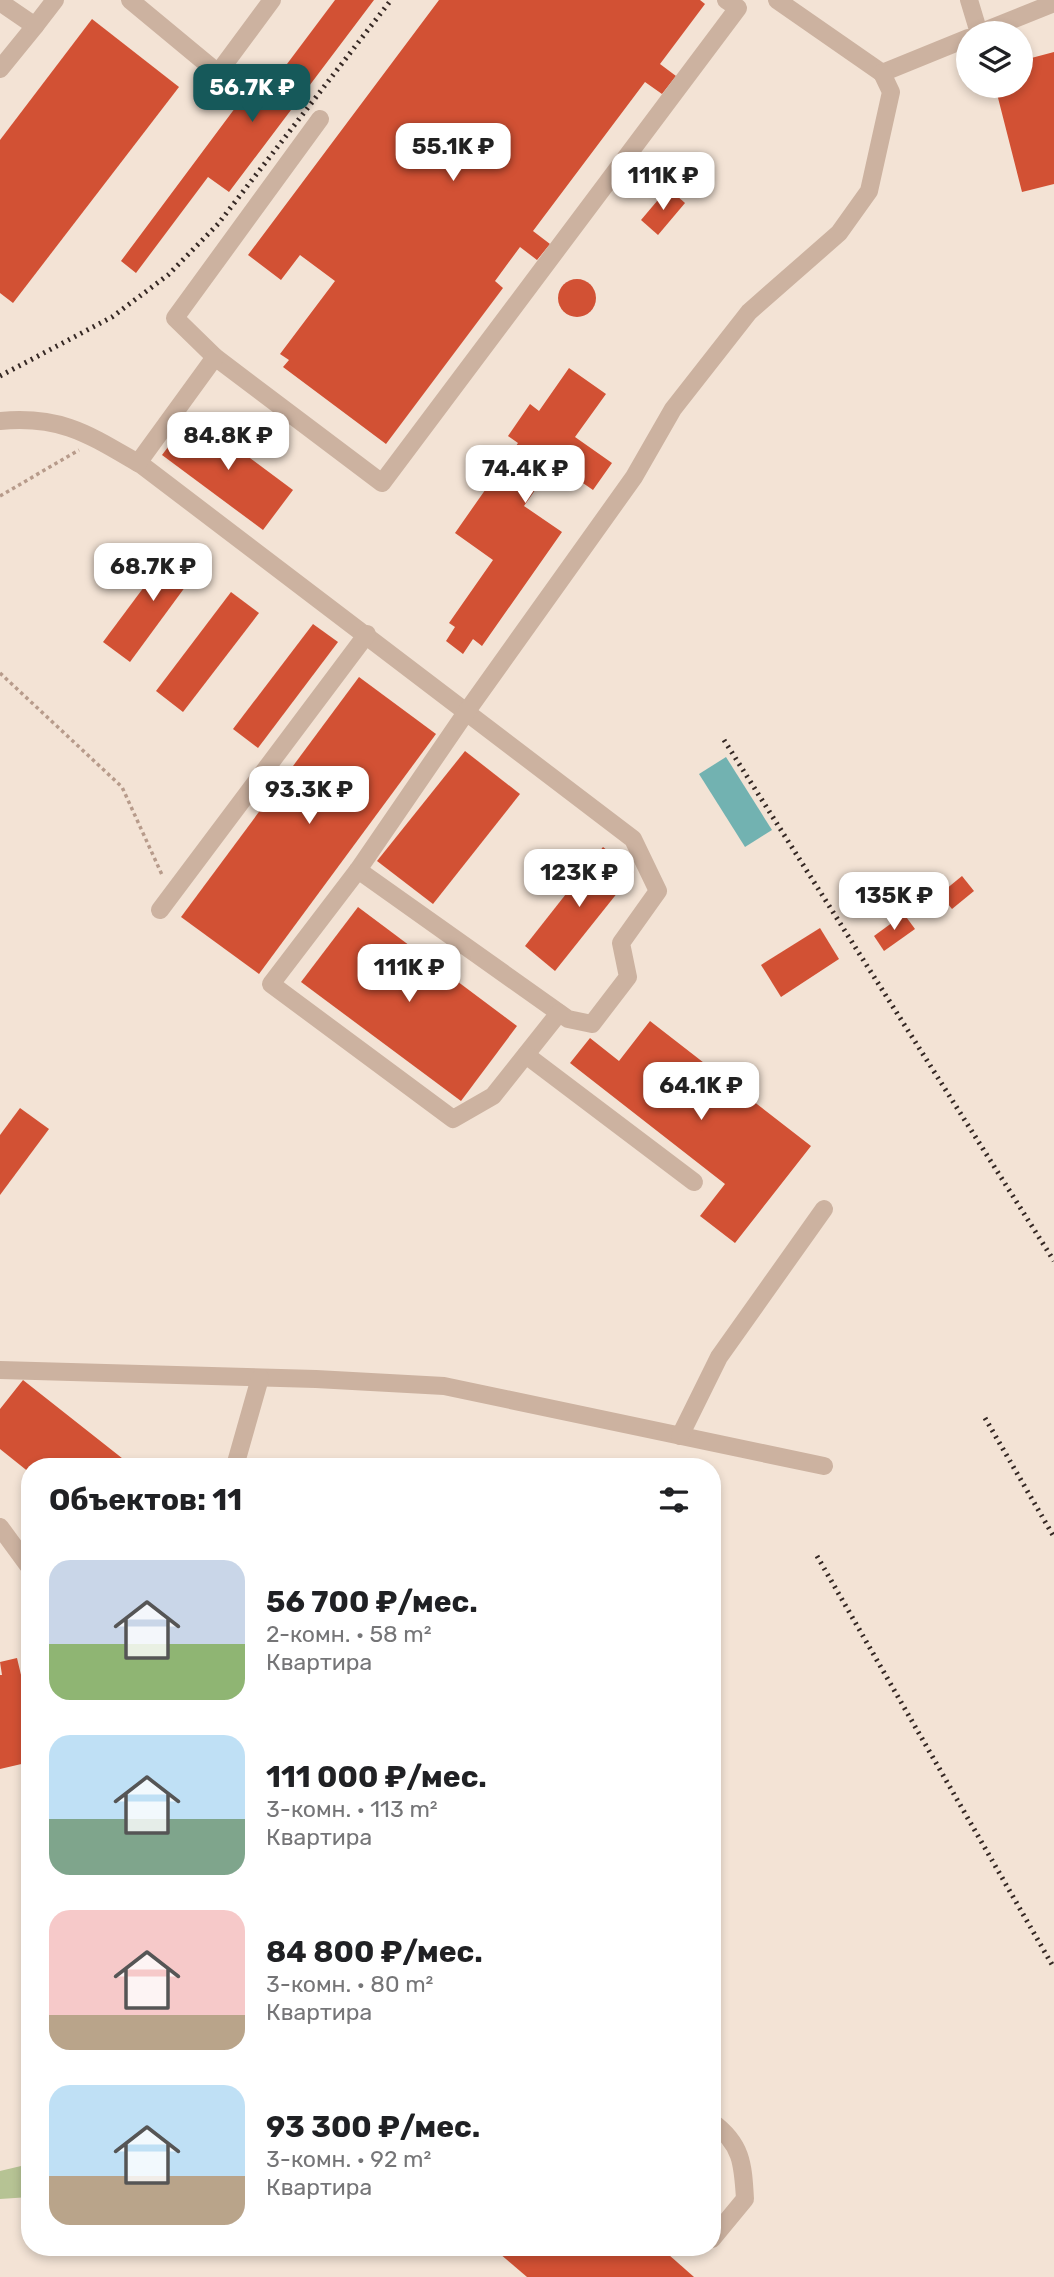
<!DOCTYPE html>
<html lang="ru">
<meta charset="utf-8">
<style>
body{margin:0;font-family:Rubik,sans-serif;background:#f2f2f2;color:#202124;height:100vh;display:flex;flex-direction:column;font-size:26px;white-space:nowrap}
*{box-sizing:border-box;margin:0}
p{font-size:23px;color:#757577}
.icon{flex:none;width:38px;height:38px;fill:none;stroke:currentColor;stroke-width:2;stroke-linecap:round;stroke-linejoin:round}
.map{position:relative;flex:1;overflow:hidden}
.details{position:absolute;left:21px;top:1458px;width:700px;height:798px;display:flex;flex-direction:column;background:#fff;border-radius:28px;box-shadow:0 4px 10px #0003}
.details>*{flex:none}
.buttons{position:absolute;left:956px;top:21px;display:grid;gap:14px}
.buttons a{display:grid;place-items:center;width:77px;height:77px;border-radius:50%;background:#fff;box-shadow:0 4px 10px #0003;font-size:35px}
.price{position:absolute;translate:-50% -60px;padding:0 16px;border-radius:14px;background:#fff;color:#222;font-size:23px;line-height:46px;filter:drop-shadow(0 2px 4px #0008)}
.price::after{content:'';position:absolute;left:50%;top:42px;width:21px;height:16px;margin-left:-10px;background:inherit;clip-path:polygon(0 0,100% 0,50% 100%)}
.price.selected{background:#16595a;color:#fff}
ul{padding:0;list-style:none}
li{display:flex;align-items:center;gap:21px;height:175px;padding:0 28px}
li span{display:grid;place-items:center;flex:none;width:196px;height:140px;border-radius:21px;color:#555}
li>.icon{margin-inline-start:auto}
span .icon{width:84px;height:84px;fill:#fffc;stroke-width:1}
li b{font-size:30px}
h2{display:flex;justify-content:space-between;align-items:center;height:84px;padding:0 28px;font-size:30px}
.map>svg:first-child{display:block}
</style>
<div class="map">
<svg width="1054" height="2277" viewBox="0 0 1054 2277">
<rect width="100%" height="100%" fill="#f3e3d5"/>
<!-- green -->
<polygon fill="#b6c394" points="21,2166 30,2171 30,2197 0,2199 0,2171"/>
<!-- water -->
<polygon fill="#72b2b1" points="726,757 772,830 745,847 699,774"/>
<!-- building -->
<g fill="#d25134">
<polygon points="335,0 374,0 229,192 208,177 136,273 121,261 244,96 257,104"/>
<polygon points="439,0 700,0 705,4 660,64 676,76 662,94 645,82 533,231 550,244 537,260 520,247 495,281 503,288 386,444 283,367 289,360 280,354 335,281 300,255 281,280 248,255"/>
<polygon points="92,19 179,87 13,303 0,293 0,140"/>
<polygon points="1054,52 1054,184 1022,192 995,86 1020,86 1020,61"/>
<polygon points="668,188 685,203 658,235 641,220"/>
<circle cx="577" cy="298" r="19"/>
<polygon points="569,368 606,394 575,437 612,463 593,490 554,463 524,506 562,532 482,646 473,639 463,654 446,641 455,627 449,623 493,560 455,533 518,443 508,436 530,404 539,411"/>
<polygon points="192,415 293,490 263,530 162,455"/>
<polygon points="176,544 202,564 130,662 103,642"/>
<polygon points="231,592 259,613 183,712 156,691"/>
<polygon points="313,624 338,642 258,748 233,729"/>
<polygon points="359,677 436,734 259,974 181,917"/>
<polygon points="465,751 520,794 433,904 377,861"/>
<polygon points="603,847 634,872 555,971 525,946"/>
<polygon points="962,876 974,891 952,909 940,894"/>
<polygon points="358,907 517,1026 461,1101 301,982"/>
<polygon points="904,914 915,929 884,951 874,936"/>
<polygon points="820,928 839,959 781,997 761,965"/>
<polygon points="650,1021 811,1146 735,1243 700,1216 725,1184 570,1063 590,1038 619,1061"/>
<polygon points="20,1108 49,1129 0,1195 0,1135"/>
<polygon points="23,1380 132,1466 30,1466 30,1473 0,1449 0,1409"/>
<polygon points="17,1658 30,1713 30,1762 0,1769 0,1675 2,1675 0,1662"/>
<polygon points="492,2247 660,2247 694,2277 527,2277"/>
</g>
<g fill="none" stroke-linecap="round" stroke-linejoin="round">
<!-- path -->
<g stroke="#b79b8b" stroke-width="3.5" stroke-dasharray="3.5 3.5" stroke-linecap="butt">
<polyline points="0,496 79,450"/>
<polyline points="0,673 122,787 163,877"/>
</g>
<!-- minor -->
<g stroke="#ccb2a0" stroke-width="18">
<polyline points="130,0 218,73 272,0"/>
<polyline points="777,0 882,73 968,38"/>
<polyline points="969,0 979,33"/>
<polyline points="0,2 35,26 0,69"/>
<polyline points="35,26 55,0"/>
<polyline points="979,33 1054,3"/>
<polyline points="320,119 175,318 215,357 382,483 738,8 726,0"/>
<path d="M0,421C63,415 91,436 143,466L633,839L658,891L621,943L628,977L592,1024L568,1019L358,870"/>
<polyline points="138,463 215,357"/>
<polyline points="160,910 367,634"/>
<polyline points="559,1013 493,1096 453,1119 271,984 358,870 467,711 634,477 673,409 749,312 839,233 869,191 891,92 882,73"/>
<polyline points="526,1055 694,1182"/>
<polyline points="0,1370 316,1379 444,1386 824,1466"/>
<polyline points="680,1436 719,1357 824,1209"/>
<polyline points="235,1466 260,1378"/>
<polyline points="0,1527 30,1568"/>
<path d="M712,2122C742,2144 743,2164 745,2199L712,2239"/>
</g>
<!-- rail -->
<g stroke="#352824" stroke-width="5" stroke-dasharray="2 5" stroke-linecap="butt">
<polyline points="0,376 112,317 168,275 218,224 391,0"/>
<polyline points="724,740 1054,1261"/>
<polyline points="985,1418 1054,1537"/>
<polyline points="817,1556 1054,1968"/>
</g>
</g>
</svg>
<div class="buttons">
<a><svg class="icon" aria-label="layers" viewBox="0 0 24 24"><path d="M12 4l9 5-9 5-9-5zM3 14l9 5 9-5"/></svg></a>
</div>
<b class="price selected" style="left:252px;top:124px">56.7K ₽</b>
<b class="price" style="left:453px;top:183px">55.1K ₽</b>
<b class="price" style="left:663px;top:212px">111K ₽</b>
<b class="price" style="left:228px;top:472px">84.8K ₽</b>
<b class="price" style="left:525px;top:505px">74.4K ₽</b>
<b class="price" style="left:153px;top:603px">68.7K ₽</b>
<b class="price" style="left:309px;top:826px">93.3K ₽</b>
<b class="price" style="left:579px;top:909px">123K ₽</b>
<b class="price" style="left:894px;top:932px">135K ₽</b>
<b class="price" style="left:409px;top:1004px">111K ₽</b>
<b class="price" style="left:701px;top:1122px">64.1K ₽</b>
<section class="details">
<h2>Объектов: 11<svg class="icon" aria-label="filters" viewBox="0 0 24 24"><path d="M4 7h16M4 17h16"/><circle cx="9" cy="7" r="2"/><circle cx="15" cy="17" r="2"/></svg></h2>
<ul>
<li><span style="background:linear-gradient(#c9d6e8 60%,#8fb573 0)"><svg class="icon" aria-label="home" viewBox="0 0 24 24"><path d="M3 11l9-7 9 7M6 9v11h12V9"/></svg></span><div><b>56 700 ₽/мес.</b><p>2-комн. · 58 m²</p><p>Квартира</p></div></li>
<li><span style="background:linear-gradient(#bfe0f5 60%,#7fa58c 0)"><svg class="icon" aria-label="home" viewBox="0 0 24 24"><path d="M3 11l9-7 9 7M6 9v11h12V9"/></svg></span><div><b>111 000 ₽/мес.</b><p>3-комн. · 113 m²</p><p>Квартира</p></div></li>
<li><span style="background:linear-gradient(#f6c9c9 75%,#b9a48a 0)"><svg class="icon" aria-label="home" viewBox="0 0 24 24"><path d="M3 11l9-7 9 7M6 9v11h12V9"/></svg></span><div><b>84 800 ₽/мес.</b><p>3-комн. · 80 m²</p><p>Квартира</p></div></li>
<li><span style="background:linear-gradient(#bfe0f5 65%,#b9a48a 0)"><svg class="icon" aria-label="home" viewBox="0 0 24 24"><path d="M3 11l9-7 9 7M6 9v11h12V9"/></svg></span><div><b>93 300 ₽/мес.</b><p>3-комн. · 92 m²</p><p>Квартира</p></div></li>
</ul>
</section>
</div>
